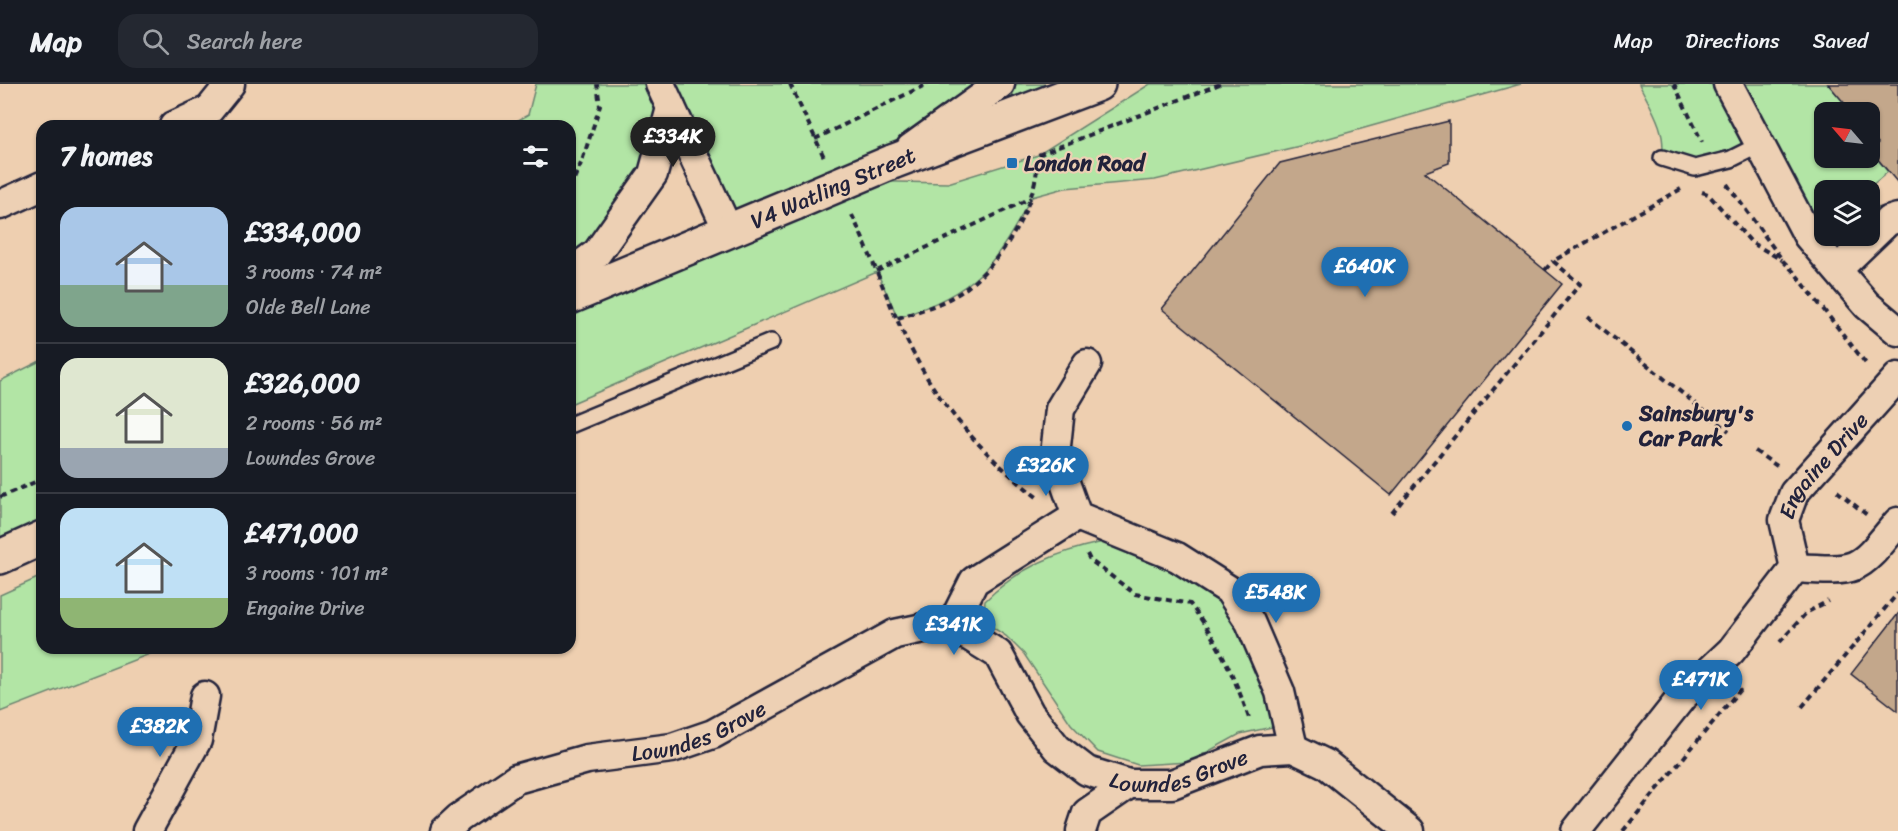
<!DOCTYPE html>
<meta charset="utf-8">
<style>
body{margin:0;font-family:Sriracha,sans-serif;background:#242831;color:#f1f3f6;height:100vh;display:flex;flex-direction:column;font-size:22px;white-space:nowrap}
*{box-sizing:border-box;margin:0}
p{font-size:20px;color:#9ea1a6}
.icon{flex:none;width:33px;height:33px;fill:none;stroke:currentColor;stroke-width:2;stroke-linecap:round;stroke-linejoin:round}
.map{position:relative;flex:1;overflow:hidden}
.details{position:absolute;left:36px;top:36px;width:540px;height:534px;display:flex;flex-direction:column;background:#171b24;border-radius:18px;box-shadow:0 2px 4px #0004}
.details>*{flex:none}
.needle{width:39px;rotate:298deg}
.buttons{position:absolute;left:1814px;top:18px;display:grid;gap:12px}
.buttons a{display:grid;place-items:center;width:66px;height:66px;border-radius:12px;background:#171b24;box-shadow:0 2px 4px #0004;font-size:30px}
.price{position:absolute;translate:-50% -51px;padding:0 14px;border-radius:21px;background:#1f6fb2;color:#fff;font-size:20px;line-height:39px;filter:drop-shadow(0 2px 3px #0008)}
.price::after{content:'';position:absolute;left:50%;top:36px;width:18px;height:14px;margin-left:-9px;background:inherit;clip-path:polygon(0 0,100% 0,50% 100%)}
.price.current{background:#222;color:#fff}
ul{padding:0;list-style:none}
li{display:flex;align-items:center;gap:18px;height:150px;padding:0 24px}
li+li{border-top:2px solid #363941}
li span{display:grid;place-items:center;flex:none;width:168px;height:120px;border-radius:18px;color:#555}
li>.icon{margin-inline-start:auto}
span .icon{width:72px;height:72px;fill:#fffc;stroke-width:1}
li b{font-size:26px}
h2{display:flex;justify-content:space-between;align-items:center;height:72px;padding:0 24px;font-size:26px}
header{display:flex;align-items:center;gap:36px;box-sizing:border-box;height:84px;padding:0 30px;background:#171b24;border-bottom:2px solid #363941}
header strong{font-size:28px}
nav{display:flex;gap:33px;margin-inline-start:auto;font-size:21px}
.search{width:420px;height:54px;background:#242831;display:flex;align-items:center;gap:15px;box-sizing:border-box;padding:0 21px;border-radius:18px;color:#9ea1a6;font-size:22px}
.map>svg:first-child{display:block}
</style>
<header>
<strong>Map</strong>
<div class="search"><svg class="icon" aria-label="search" viewBox="0 0 24 24"><circle cx="10" cy="10" r="6"/><path d="M15 15l6 6"/></svg>Search here</div>
<nav><a>Map</a><a>Directions</a><a>Saved</a></nav>
</header>
<div class="map">
<svg width="1898" height="747" viewBox="0 0 1898 747">
<rect width="100%" height="100%" fill="#eecfb0"/>
<filter id="ink" filterUnits="userSpaceOnUse"><feTurbulence type="fractalNoise" baseFrequency=".0167" numOctaves="2"/><feDisplacementMap in="SourceGraphic" scale="12" xChannelSelector="R" yChannelSelector="G"/><feConvolveMatrix kernelMatrix="1 2 1 2 8 2 1 2 1" color-interpolation-filters="sRGB"/></filter>
<g filter="url(#ink)">
<!-- green -->
<g fill="#b2e5a5" stroke="#6a8470" stroke-width="1.5">
<path d="M536,0H1099L848,97L948,99L1038,71L1150,0H1521L1304,61L1155,96L1065,104L1032,113C992,185 978,206 898,234L877,188L570,320V213L728,148L672,25L653,90L570,189V42H507L528,31Z"/>
<path d="M1639,0H1828L1852,28H1824V74H1869V48L1878,59L1870,66L1888,88L1866,106H1824V152H1869V112L1888,137L1838,185L1759,62L1695,84L1662,74C1667,46 1651,24 1639,0Z"/>
<polygon points="42,276 42,453 0,473 0,297"/>
<path d="M1103,458L1128,460L1180,487L1216,514L1240,542L1281,641L1240,650L1189,678L1138,681L1098,668L1071,640L1024,570L1006,552L983,537L985,517C1020,483 1056,468 1103,458Z"/>
<polygon points="42,492 42,564 165,564 0,628 0,511"/>
</g>
<!-- building -->
<g fill="#c3a78b" stroke="#22223b" stroke-width="1.5">
<polygon points="1828,0 1898,0 1898,99 1870,66 1878,59 1869,48 1869,28 1852,28"/>
<polygon points="1449,37 1449,79 1425,88 1562,200 1391,411 1162,225 1280,79"/>
<polygon points="1898,530 1898,627 1851,590"/>
</g>
<g fill="none" stroke-linecap="round" stroke-linejoin="round">
<!-- service casing -->
<g stroke="#22223b" stroke-width="20">
<g id="service">
<polyline points="1662,74 1695,84 1731,75 1759,61"/>
<polyline points="570,341 771,258"/>
</g>
</g>
<!-- minor casing -->
<g stroke="#22223b" stroke-width="33">
<g id="minor">
<polyline points="660,0 729,148"/>
<polyline points="1728,0 1808,152 1867,221 1898,247"/>
<polyline points="174,42 209,26 230,0"/>
<polyline points="911,64 1000,0"/>
<polyline points="0,121 42,102"/>
<polyline points="1838,185 1888,137 1898,134"/>
<polyline points="570,189 597,169 653,90 671,24"/>
<polyline points="1087,280 1060,325 1055,371 1077,432 1177,473 1229,506 1250,538 1280,608 1293,664"/>
<path id="s1" d="M1795,484L1784,436L1794,409L1898,293"/>
<path d="M1795,484C1860,488 1857,488 1898,438"/>
<polyline points="950,545 974,497 1077,432"/>
<polyline points="147,747 197,656 205,612"/>
<path id="s2" d="M445,747L459,734L516,695L587,675L672,664L713,650L895,550L928,543L950,545L969,552L998,570L1030,630L1057,664L1087,687L1129,700H1172L1260,666L1293,664L1326,680L1410,747"/>
<polyline points="1081,747 1087,729 1129,700"/>
<polyline points="1576,747 1682,613 1731,567 1795,484"/>
</g>
</g>
<!-- tertiary casing -->
<g stroke="#22223b" stroke-width="38">
<g id="tertiary">
<polyline points="892,78 1098,0"/>
<polyline points="570,213 795,119"/>
<polyline points="0,473 42,454"/>
</g>
</g>
<!-- path -->
<g stroke="#22223b" stroke-width="4" stroke-dasharray="6 4.5" stroke-linecap="butt">
<polyline points="790,0 824,73"/>
<polyline points="1674,0 1702,58"/>
<polyline points="815,55 927,0"/>
<polyline points="1727,100 1783,177 1795,189 1867,281"/>
<polyline points="570,104 582,77 600,22 597,0"/>
<polyline points="1702,108 1708,110 1752,159 1782,176"/>
<path d="M852,131C876,181 894,237 922,285C950,334 993,379 1038,414"/>
<polyline points="1545,186 1553,177"/>
<polyline points="877,187 1031,114"/>
<polyline points="1588,233 1729,347"/>
<path d="M898,234C922,226 950,218 969,202C1006,172 1038,118 1038,71L1220,0"/>
<polyline points="1755,367 1777,382"/>
<polyline points="1837,407 1867,431"/>
<polyline points="0,413 42,395"/>
<polyline points="1392,429 1580,200 1553,177 1681,105"/>
<path d="M1087,470L1090,476L1135,510L1190,520C1218,557 1235,593 1250,637"/>
<polyline points="1780,558 1806,529 1828,517"/>
<polyline points="1802,623 1898,509"/>
<polyline points="1623,747 1742,603"/>
</g>
<!-- service -->
<use href="#service" stroke="#edd0b4" stroke-width="15"/>
<!-- minor -->
<use href="#minor" stroke="#edd0b4" stroke-width="28"/>
<!-- tertiary -->
<use href="#tertiary" stroke="#edd0b4" stroke-width="33"/>
<!-- tertiary-bridge casing -->
<g stroke="#22223b" stroke-width="38" stroke-linecap="butt">
<polyline id="tertiary-bridge" points="795,119 892,78"/>
</g>
<!-- tertiary-bridge -->
<use href="#tertiary-bridge" stroke="#edd0b4" stroke-width="33"/>
</g>
</g>
<!-- markers -->
<g fill="#1f6fb2" stroke="#edd0b4" stroke-width="2">
<rect x="1006" y="73" width="12" height="12" rx="3"/>
<circle cx="1627" cy="342" r="6"/>
</g>
<g text-anchor="middle" dominant-baseline="central" stroke-width="4.5" stroke-linejoin="round" paint-order="stroke">
<!-- poi labels -->
<g font-size="22" font-weight="bold" fill="#22223b" stroke="#edd0b4" text-anchor="start">
<text x="1024" y="79">London Road</text>
<text x="1639" y="329">Sainsbury's<tspan x="1639" dy="25">Car Park</tspan></text>
</g>
<!-- street labels -->
<g font-size="22" fill="#22223b" stroke="#edd0b4">
<text transform="translate(833 104) rotate(-23)">V4 Watling Street</text>
<text stroke="none"><textPath href="#s1" startOffset="117">Engaine Drive</textPath></text>
<text stroke="none"><textPath href="#s2" startOffset="278">Lowndes Grove</textPath></text>
<text stroke="none"><textPath href="#s2" startOffset="854">Lowndes Grove</textPath></text>
</g>
</g>
</svg>
<div class="buttons">
<a><svg class="needle" viewBox="-14 -14 28 28"><path d="M0-13l5 13h-10z" fill="#e53935"/><path d="M0 13l5-13h-10z" fill="#9ea1a6"/></svg></a>
<a><svg class="icon" aria-label="layers" viewBox="0 0 24 24"><path d="M12 4l9 5-9 5-9-5zM3 14l9 5 9-5"/></svg></a>
</div>
<b class="price current" style="left:673px;top:84px">£334K</b>
<b class="price" style="left:1365px;top:214px">£640K</b>
<b class="price" style="left:1046px;top:413px">£326K</b>
<b class="price" style="left:1276px;top:540px">£548K</b>
<b class="price" style="left:954px;top:572px">£341K</b>
<b class="price" style="left:1701px;top:627px">£471K</b>
<b class="price" style="left:160px;top:674px">£382K</b>
<section class="details">
<h2>7 homes<svg class="icon" aria-label="filters" viewBox="0 0 24 24"><path d="M4 7h16M4 17h16"/><circle cx="9" cy="7" r="2"/><circle cx="15" cy="17" r="2"/></svg></h2>
<ul>
<li><span style="background:linear-gradient(#a9c7e8 65%,#7fa58c 0)"><svg class="icon" aria-label="home" viewBox="0 0 24 24"><path d="M3 11l9-7 9 7M6 9v11h12V9"/></svg></span><div><b>£334,000</b><p>3 rooms · 74 m²</p><p>Olde Bell Lane</p></div></li>
<li><span style="background:linear-gradient(#dfe7d0 75%,#9aa5b1 0)"><svg class="icon" aria-label="home" viewBox="0 0 24 24"><path d="M3 11l9-7 9 7M6 9v11h12V9"/></svg></span><div><b>£326,000</b><p>2 rooms · 56 m²</p><p>Lowndes Grove</p></div></li>
<li><span style="background:linear-gradient(#bfe0f5 75%,#8fb573 0)"><svg class="icon" aria-label="home" viewBox="0 0 24 24"><path d="M3 11l9-7 9 7M6 9v11h12V9"/></svg></span><div><b>£471,000</b><p>3 rooms · 101 m²</p><p>Engaine Drive</p></div></li>
</ul>
</section>
</div>
